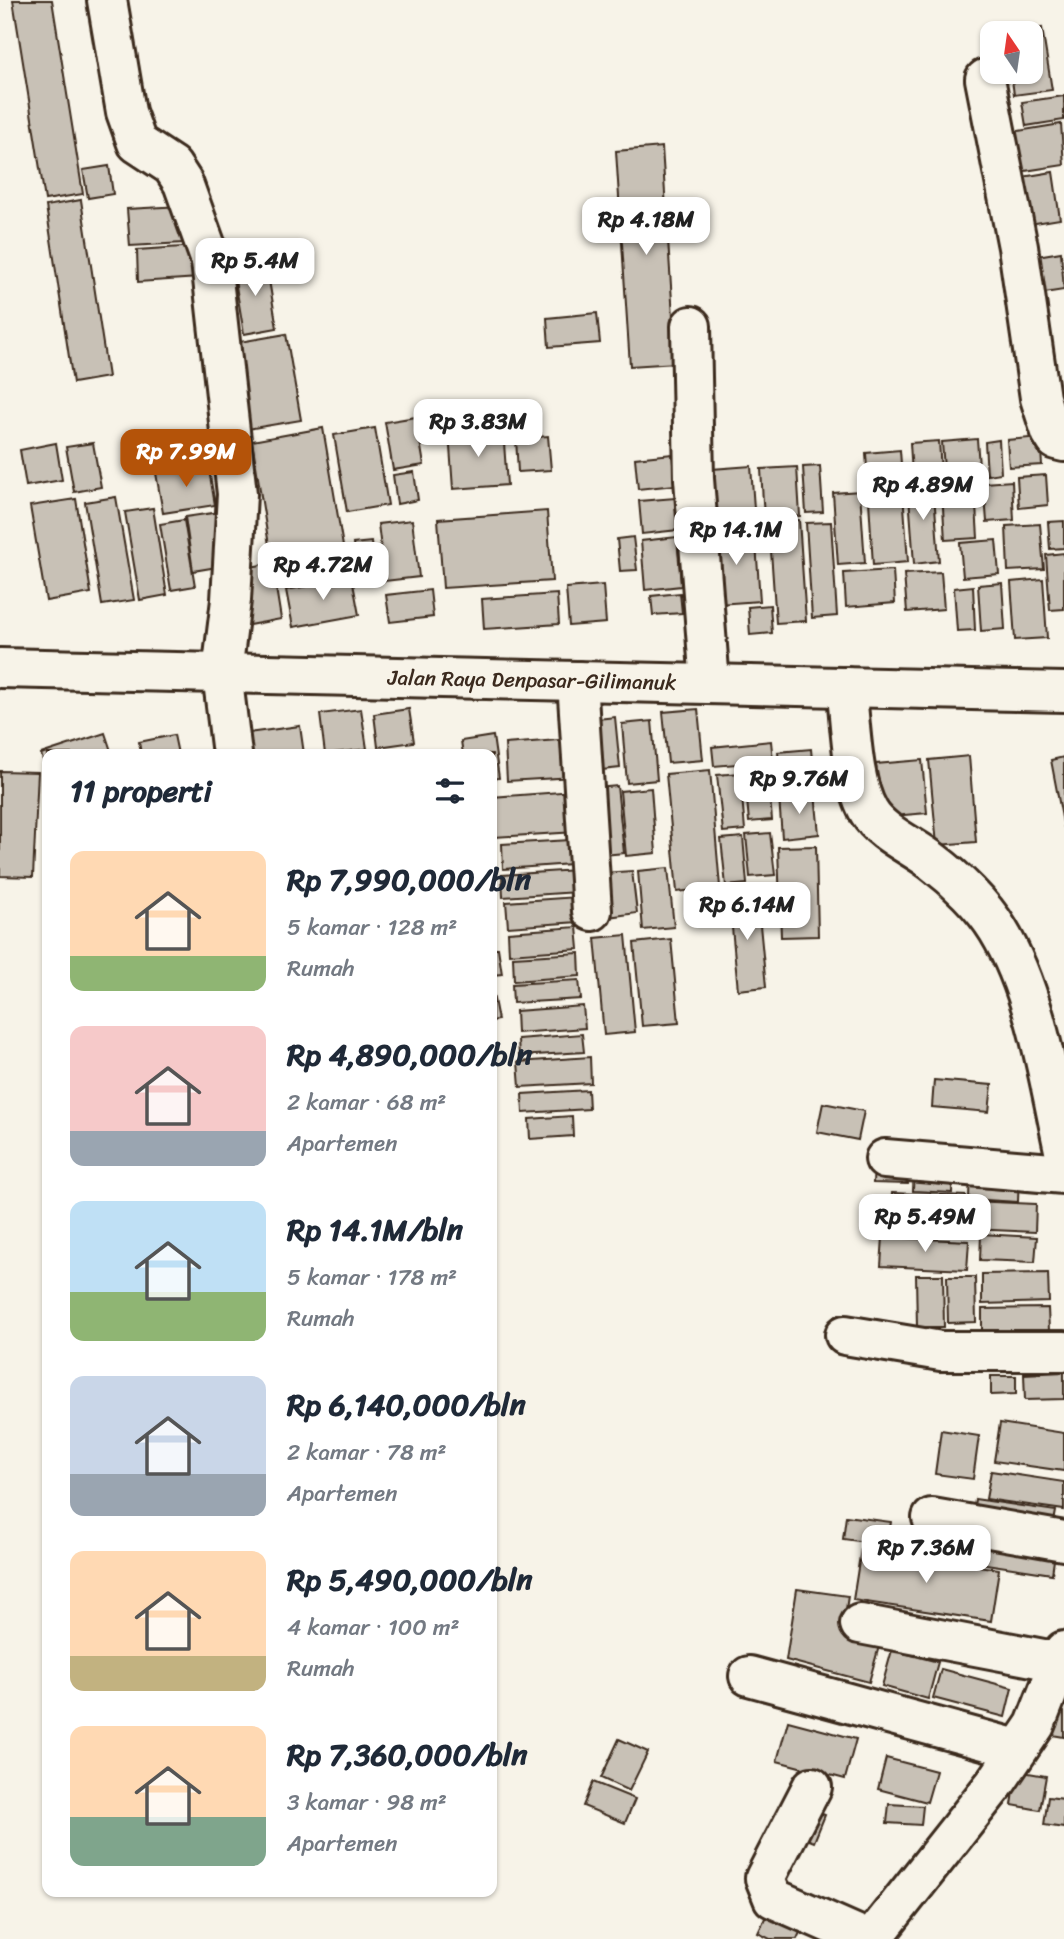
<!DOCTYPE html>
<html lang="id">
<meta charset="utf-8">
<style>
body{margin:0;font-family:Sriracha,sans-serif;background:#f6f6f7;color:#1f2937;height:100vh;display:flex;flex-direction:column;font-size:26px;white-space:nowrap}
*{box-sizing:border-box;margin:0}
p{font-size:23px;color:#747a83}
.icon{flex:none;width:38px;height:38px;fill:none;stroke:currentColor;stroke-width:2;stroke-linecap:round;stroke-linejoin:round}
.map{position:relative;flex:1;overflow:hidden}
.drawer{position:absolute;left:42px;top:749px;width:455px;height:1148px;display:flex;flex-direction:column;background:#fff;border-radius:14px;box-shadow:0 2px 5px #0004}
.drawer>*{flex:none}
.needle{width:46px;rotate:347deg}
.controls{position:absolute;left:980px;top:21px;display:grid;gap:14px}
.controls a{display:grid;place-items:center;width:63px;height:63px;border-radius:14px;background:#fff;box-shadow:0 2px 5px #0004;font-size:35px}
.price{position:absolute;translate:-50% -60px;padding:0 16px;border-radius:14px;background:#fff;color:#222;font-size:23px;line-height:46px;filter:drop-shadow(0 2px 4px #0008)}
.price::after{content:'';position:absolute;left:50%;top:42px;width:21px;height:16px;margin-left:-10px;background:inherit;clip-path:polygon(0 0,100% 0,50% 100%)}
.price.current{background:#b45309;color:#fff}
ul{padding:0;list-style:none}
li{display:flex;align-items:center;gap:21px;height:175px;padding:0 28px}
li span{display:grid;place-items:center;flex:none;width:196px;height:140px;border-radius:14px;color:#555}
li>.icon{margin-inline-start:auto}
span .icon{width:84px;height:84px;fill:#fffc;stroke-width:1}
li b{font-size:30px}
h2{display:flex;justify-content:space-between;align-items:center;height:84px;padding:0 28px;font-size:30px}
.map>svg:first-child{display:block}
</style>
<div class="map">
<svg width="1064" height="1939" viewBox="0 0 1064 1939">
<rect width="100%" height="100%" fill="#f7f3e8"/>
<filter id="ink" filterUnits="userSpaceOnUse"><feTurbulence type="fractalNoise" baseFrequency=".0143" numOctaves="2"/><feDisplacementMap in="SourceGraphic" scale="14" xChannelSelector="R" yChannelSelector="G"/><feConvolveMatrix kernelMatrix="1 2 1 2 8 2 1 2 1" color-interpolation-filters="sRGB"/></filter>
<g filter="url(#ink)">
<!-- building -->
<g fill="#c8c1b6" stroke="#3b2a1e" stroke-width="2">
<polygon points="13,0 52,0 83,194 45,200"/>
<polygon points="1042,28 1052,90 1014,95 1011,72 1031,72 1031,33 1008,33"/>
<polygon points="1064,96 1064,120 1026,126 1022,102"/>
<polygon points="1061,124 1064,165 1018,172 1012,132"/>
<polygon points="662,147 676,363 630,366 616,151"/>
<polygon points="109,166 113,194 88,198 83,170"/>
<polygon points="1053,172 1060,219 1017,226 1010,179"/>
<polygon points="81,200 108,377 73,383 46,206"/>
<polygon points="182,206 184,243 130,246 127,209"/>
<polygon points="197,246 199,278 138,282 137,250"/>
<polygon points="1061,252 1064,290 1031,295 1025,258"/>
<polygon points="266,262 277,328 244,334 233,268"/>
<polygon points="597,313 600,343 549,347 547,318"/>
<polygon points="286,334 301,420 242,430 228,344"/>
<polygon points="416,417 424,465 393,470 385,422"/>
<polygon points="323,428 348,576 276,588 252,441"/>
<polygon points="375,428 388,505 347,512 334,435"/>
<polygon points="503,429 507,485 453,489 449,433"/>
<polygon points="190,433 193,454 166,459 162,438"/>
<polygon points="548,436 551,470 518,472 516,439"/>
<polygon points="1040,437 1042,465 1009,467 1007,440"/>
<polygon points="977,439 980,480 945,483 942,442"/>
<polygon points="999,440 1001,473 987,475 985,442"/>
<polygon points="939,441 941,472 912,474 910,443"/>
<polygon points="56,443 62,480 26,486 20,450"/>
<polygon points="93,443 101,487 74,492 66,447"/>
<polygon points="900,450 908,562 873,565 866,453"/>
<polygon points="672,454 675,485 638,489 635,458"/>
<polygon points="208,464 215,505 163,513 156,473"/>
<polygon points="751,466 755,523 715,526 712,469"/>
<polygon points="820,466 823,512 806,513 803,467"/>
<polygon points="797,467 800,516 764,518 761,469"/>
<polygon points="414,472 418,500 397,504 393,475"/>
<polygon points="1046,475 1048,505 1019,508 1017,477"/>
<polygon points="933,480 939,561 914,564 908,482"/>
<polygon points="1012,481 1014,520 987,522 984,483"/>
<polygon points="975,489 978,538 945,540 942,492"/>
<polygon points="860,491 865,563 838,565 833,493"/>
<polygon points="116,497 134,600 102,605 85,502"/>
<polygon points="675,498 678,530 642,534 639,501"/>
<polygon points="76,499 91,593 46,601 30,506"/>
<polygon points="153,508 167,595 140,600 125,512"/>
<polygon points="547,511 552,581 443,588 438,519"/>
<polygon points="220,512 229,565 193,571 185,517"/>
<polygon points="184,520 195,586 171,590 160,524"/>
<polygon points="412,520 419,577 385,581 378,524"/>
<polygon points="799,520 806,621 776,623 769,522"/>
<polygon points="1064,521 1064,548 1050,549 1048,522"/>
<polygon points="831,522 837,616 812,618 806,523"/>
<polygon points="1040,524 1044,569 1008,571 1006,526"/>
<polygon points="755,529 760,601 718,604 713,532"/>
<polygon points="633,537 637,570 620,571 617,539"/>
<polygon points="677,537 681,586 645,590 641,541"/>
<polygon points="996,540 999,574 963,577 960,543"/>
<polygon points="371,542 375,581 358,583 353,544"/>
<polygon points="1064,553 1064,609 1050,610 1046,555"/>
<polygon points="272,563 281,619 249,625 239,569"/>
<polygon points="893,570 895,603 846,607 844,573"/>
<polygon points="941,572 944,609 907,612 904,574"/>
<polygon points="352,578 359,615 293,627 286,590"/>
<polygon points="1043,579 1047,638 1015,640 1011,582"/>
<polygon points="1002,583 1005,629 981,631 978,585"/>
<polygon points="603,585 606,623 569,626 566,588"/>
<polygon points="973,586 975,630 957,631 954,588"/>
<polygon points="430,590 433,617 390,622 386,595"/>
<polygon points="680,593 682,613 653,615 651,596"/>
<polygon points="557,594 559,624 484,629 482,599"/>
<polygon points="770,605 772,633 750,635 748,607"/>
<polygon points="361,709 367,749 325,754 320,714"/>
<polygon points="409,709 414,742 378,747 374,714"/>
<polygon points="698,709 703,760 668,763 663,712"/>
<polygon points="615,717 620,768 593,771 589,720"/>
<polygon points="652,721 657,780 627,783 622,724"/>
<polygon points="300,726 304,754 237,754 234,735"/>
<polygon points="105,733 112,754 47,754 47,773 41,754"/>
<polygon points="174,735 178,754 141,754 139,742"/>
<polygon points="493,736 499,778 492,779 492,754 463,754 461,741"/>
<polygon points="572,739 574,777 507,781 505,744"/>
<polygon points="771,741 773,761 714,766 712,747"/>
<polygon points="811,749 814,782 781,785 778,752"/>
<polygon points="969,756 976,842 937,845 929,760"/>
<polygon points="1064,757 1064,828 1051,760"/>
<polygon points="922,760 927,813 881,817 876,764"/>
<polygon points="710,770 720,887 677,892 666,774"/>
<polygon points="0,771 38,772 33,877 0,876"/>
<polygon points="740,773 745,830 723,832 717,775"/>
<polygon points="768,774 772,820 749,822 745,776"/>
<polygon points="617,786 624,853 604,855 597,788"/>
<polygon points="651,788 656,853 626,856 620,791"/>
<polygon points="574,791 576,832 494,837 492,797"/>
<polygon points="815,793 819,834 782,838 779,797"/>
<polygon points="770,833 775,875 750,877 746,835"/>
<polygon points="743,837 747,884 726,886 721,839"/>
<polygon points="570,840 571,864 503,869 502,844"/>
<polygon points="816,846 818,936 781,937 778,847"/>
<polygon points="668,868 674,927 643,930 638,871"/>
<polygon points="576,870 577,892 503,897 502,875"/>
<polygon points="632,871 637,913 608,917 603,873"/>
<polygon points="757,894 766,987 738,990 729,896"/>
<polygon points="577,897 578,922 508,927 506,902"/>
<polygon points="577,927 579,949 509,954 508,932"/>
<polygon points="626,935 635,1032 604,1035 595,938"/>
<polygon points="671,939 679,1023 642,1026 634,943"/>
<polygon points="492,948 498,948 502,974 492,975"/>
<polygon points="579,953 580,976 514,981 513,957"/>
<polygon points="579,980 581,999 513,1003 512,984"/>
<polygon points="492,989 498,1020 492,1021"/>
<polygon points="583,1006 585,1028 517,1033 516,1011"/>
<polygon points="582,1034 584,1052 519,1056 518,1039"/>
<polygon points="590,1057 591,1083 520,1087 518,1062"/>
<polygon points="934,1080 992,1085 989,1112 932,1107"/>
<polygon points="588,1090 589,1109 523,1113 522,1094"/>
<polygon points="823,1103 864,1111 858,1140 817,1132"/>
<polygon points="572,1116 573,1136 530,1139 529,1119"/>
<polygon points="874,1164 909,1165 908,1184 873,1183"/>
<polygon points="914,1165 953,1166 952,1193 913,1191"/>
<polygon points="970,1169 1019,1171 1018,1202 969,1199"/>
<polygon points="892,1193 966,1196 965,1225 890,1222"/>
<polygon points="971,1201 1036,1204 1035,1232 970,1229"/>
<polygon points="981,1234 1037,1237 1035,1262 980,1260"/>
<polygon points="883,1237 969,1241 967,1270 881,1266"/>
<polygon points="1048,1273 1049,1302 982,1304 982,1274"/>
<polygon points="916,1275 943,1275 944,1327 917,1327"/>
<polygon points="947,1277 975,1277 976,1322 948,1323"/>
<polygon points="1048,1308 1049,1331 982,1332 982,1309"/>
<polygon points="1064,1372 1064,1399 1025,1400 1024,1374"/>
<polygon points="991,1376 1016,1376 1016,1394 991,1395"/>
<polygon points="1000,1423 1064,1433 1064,1471 994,1461"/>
<polygon points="941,1430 979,1436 973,1479 935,1474"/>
<polygon points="991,1471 1064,1482 1064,1510 986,1499"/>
<polygon points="975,1499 1056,1511 1052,1533 972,1521"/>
<polygon points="846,1516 891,1522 887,1545 843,1539"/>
<polygon points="924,1524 965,1530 961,1559 920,1553"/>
<polygon points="970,1533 1056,1546 1052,1574 966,1561"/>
<polygon points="861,1549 999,1569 991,1621 853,1600"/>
<polygon points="797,1589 848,1596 843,1629 881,1639 869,1682 786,1660"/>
<polygon points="892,1650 938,1662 928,1699 882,1686"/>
<polygon points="941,1669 1012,1688 1005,1717 933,1698"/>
<polygon points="1056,1710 1064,1712 1064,1737 1052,1735"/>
<polygon points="788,1721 856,1739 845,1779 777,1761"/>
<polygon points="619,1739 648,1752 629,1791 601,1778"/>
<polygon points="886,1758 936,1771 927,1802 878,1789"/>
<polygon points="1017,1771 1046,1776 1040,1810 1012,1805"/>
<polygon points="593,1782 635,1799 625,1823 583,1806"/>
<polygon points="1048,1797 1064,1799 1064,1828 1044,1825"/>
<polygon points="889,1804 923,1806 921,1825 887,1823"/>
<polygon points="805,1807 825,1815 814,1842 794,1834"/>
<polygon points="773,1901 807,1917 797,1939 770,1939 758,1933"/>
</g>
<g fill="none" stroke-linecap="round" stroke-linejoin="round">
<!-- minor casing -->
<g stroke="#3b2a1e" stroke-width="44">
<g id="minor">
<polyline points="107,0 126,112 137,143 172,166 183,183 211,261 237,494 231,600 222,673 232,754"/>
<polyline points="985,79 1018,247 1040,398 1051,432 1056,440 1064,442"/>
<polyline points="691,326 694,479 710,684"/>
<polyline points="577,681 592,911"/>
<path d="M846,687C851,722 851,782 869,812C881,833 913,846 932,861C956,879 983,905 998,930C1036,992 1049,1080 1064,1150"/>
<polyline points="885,1159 1064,1174"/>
<polyline points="845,1335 941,1351 1064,1351"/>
<polyline points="932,1518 1064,1541"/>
<polyline points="860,1624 1059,1662"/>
<polyline points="749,1676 1017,1749"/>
<polyline points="812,1787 765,1878 773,1898 866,1939"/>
<polyline points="872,1939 997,1781 1035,1725 1064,1651"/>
</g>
</g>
<!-- highway casing -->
<g stroke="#3b2a1e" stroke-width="44">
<polyline id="highway" points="0,668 1064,692"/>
</g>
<!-- minor -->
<use href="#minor" stroke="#f7f3e8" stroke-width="38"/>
<!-- highway -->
<use href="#highway" stroke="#f7f3e8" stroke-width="38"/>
</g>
</g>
<g text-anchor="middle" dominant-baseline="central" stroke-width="6" stroke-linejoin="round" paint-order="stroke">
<!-- street labels -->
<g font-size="21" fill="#3b2a1e" stroke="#f7f3e8">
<text transform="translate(532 680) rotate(1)">Jalan Raya Denpasar-Gilimanuk</text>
</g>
</g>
</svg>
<div class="controls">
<a><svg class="needle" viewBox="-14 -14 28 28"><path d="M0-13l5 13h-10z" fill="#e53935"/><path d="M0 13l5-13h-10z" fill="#747a83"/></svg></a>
</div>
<b class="price" style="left:646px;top:257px">Rp 4.18M</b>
<b class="price" style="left:255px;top:298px">Rp 5.4M</b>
<b class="price" style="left:478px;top:459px">Rp 3.83M</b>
<b class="price current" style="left:186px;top:489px">Rp 7.99M</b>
<b class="price" style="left:923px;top:522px">Rp 4.89M</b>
<b class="price" style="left:736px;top:567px">Rp 14.1M</b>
<b class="price" style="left:323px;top:602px">Rp 4.72M</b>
<b class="price" style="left:799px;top:816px">Rp 9.76M</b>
<b class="price" style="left:747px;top:942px">Rp 6.14M</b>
<b class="price" style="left:925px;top:1254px">Rp 5.49M</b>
<b class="price" style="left:926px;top:1585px">Rp 7.36M</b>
<section class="drawer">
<h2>11 properti<svg class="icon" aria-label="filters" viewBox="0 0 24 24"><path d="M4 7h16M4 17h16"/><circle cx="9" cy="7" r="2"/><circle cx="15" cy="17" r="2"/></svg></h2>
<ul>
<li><span style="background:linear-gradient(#ffd9b3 75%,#8fb573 0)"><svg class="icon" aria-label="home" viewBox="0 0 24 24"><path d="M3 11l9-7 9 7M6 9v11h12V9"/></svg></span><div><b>Rp 7,990,000/bln</b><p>5 kamar · 128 m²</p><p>Rumah</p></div></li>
<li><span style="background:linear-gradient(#f6c9c9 75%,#9aa5b1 0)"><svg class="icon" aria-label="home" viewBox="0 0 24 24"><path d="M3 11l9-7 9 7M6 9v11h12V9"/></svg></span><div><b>Rp 4,890,000/bln</b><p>2 kamar · 68 m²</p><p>Apartemen</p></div></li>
<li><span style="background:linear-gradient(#bfe0f5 65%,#8fb573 0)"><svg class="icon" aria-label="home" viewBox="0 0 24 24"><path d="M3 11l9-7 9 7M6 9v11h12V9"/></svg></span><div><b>Rp 14.1M/bln</b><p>5 kamar · 178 m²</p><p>Rumah</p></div></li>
<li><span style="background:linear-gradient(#c9d6e8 70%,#9aa5b1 0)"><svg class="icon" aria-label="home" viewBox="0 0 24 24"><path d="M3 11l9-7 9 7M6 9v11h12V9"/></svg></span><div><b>Rp 6,140,000/bln</b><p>2 kamar · 78 m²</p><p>Apartemen</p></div></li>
<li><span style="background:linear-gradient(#ffd9b3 75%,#c2b280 0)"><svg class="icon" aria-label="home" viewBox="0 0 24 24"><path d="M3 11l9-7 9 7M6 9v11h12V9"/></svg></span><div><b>Rp 5,490,000/bln</b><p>4 kamar · 100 m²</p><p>Rumah</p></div></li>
<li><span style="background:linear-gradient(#ffd9b3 65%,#7fa58c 0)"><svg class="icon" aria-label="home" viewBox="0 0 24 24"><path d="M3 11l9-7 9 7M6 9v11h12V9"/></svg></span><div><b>Rp 7,360,000/bln</b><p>3 kamar · 98 m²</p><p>Apartemen</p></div></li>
</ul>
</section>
</div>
